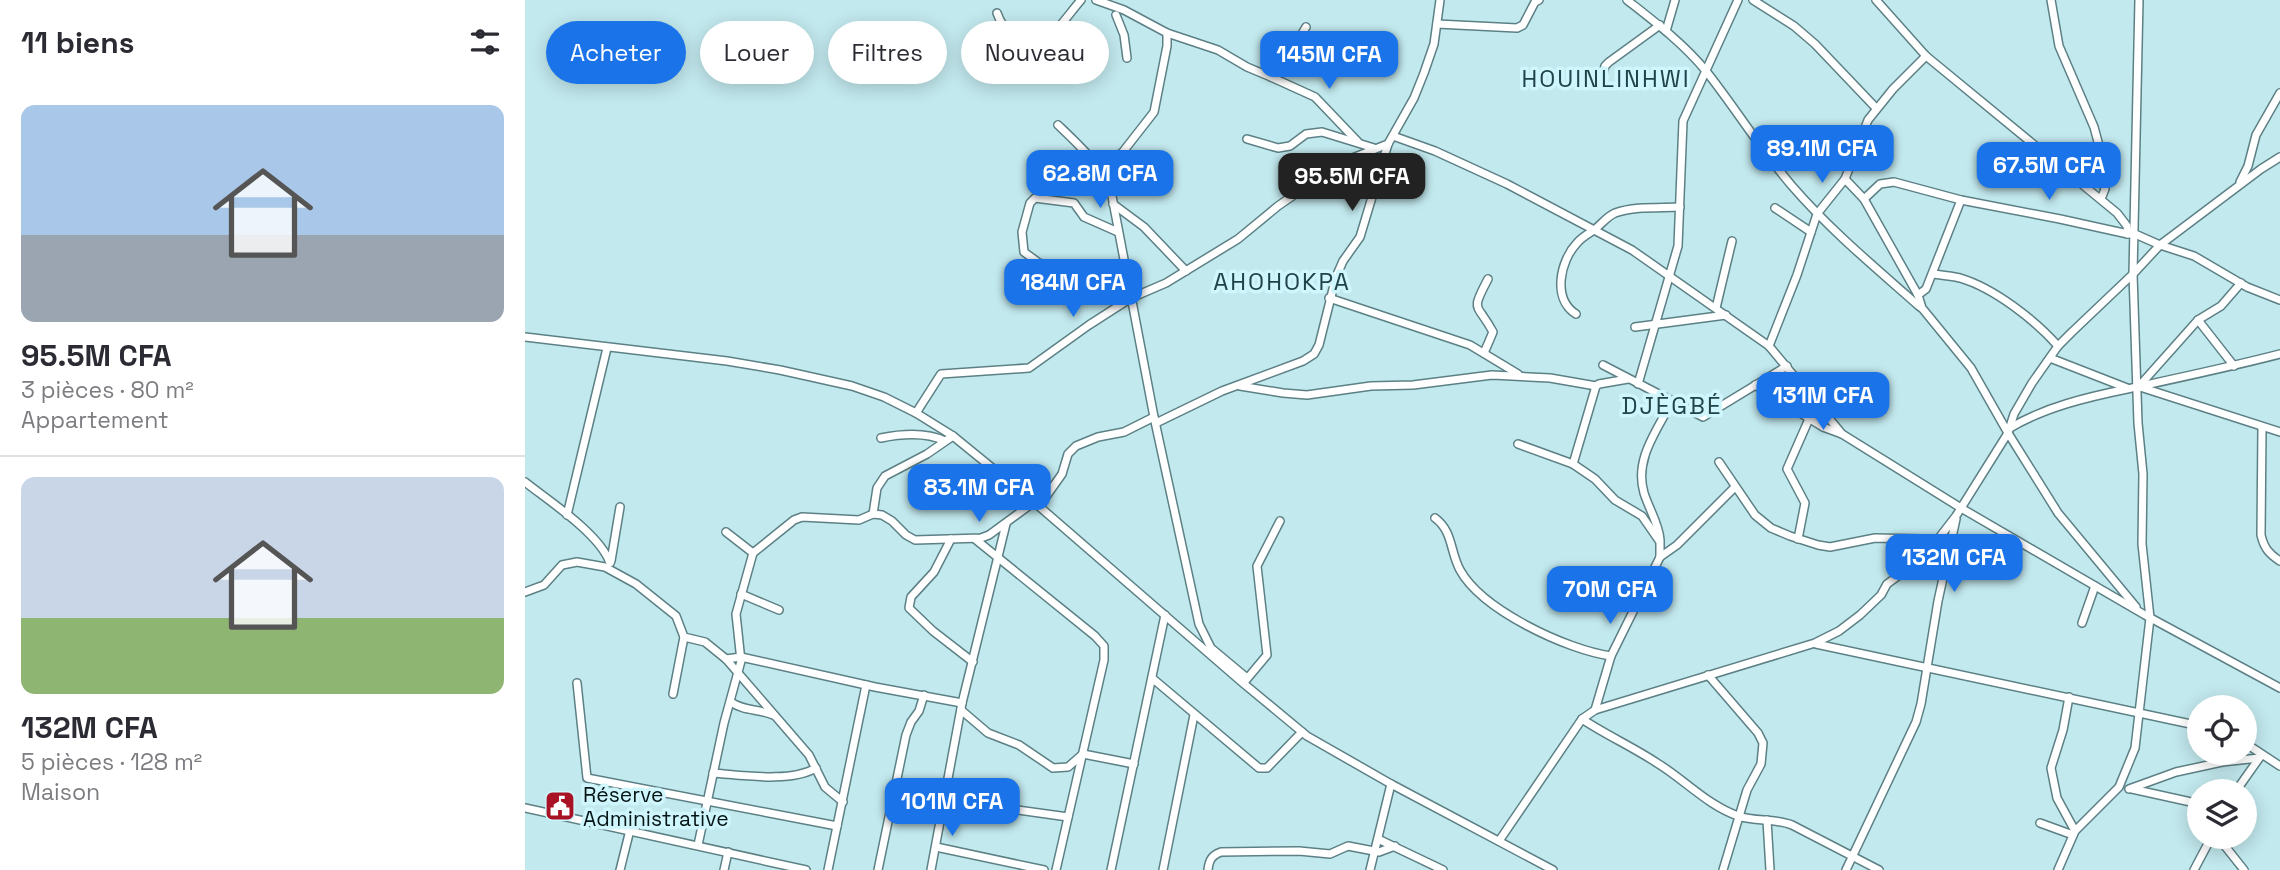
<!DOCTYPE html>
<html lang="fr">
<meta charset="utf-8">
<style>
body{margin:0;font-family:"Space Grotesk",sans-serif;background:#f7f7f7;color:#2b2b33;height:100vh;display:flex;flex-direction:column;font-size:26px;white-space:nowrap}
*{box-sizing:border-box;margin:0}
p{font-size:23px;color:#7c7c81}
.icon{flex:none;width:38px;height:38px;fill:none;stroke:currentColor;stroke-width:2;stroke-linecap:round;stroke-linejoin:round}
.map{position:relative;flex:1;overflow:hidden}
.details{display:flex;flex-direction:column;background:#fff;width:525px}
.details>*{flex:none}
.top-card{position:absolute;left:21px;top:21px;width:665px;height:63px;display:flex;gap:14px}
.tools{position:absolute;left:1662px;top:695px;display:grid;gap:14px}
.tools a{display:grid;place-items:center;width:70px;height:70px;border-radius:50%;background:#fff;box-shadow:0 4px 18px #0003;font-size:35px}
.price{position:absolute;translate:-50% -60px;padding:0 16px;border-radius:14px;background:#1a73e8;color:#fff;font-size:23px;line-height:46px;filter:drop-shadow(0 2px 4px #0008)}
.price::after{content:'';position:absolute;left:50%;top:42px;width:21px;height:16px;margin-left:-10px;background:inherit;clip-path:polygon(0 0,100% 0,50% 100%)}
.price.on{background:#222;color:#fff}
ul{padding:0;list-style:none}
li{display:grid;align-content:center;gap:14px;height:371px;padding:0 21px}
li+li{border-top:2px solid #e1e1e2}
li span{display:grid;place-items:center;height:217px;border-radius:14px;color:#555}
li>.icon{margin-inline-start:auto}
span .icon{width:126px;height:126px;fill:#fffc;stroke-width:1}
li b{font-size:30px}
h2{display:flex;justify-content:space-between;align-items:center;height:84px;padding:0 21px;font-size:30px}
.pill{padding:0 24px;border-radius:32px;background:#fff;box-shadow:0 4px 18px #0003;font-size:24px;line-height:63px}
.pill.on{background:#1a73e8;color:#fff}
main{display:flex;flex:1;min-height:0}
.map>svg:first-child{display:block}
</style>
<main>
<section class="details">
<h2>11 biens<svg class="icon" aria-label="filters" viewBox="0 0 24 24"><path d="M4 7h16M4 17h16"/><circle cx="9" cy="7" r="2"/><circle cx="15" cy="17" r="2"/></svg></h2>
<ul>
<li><span style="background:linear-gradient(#a9c7e8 60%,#9aa5b1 0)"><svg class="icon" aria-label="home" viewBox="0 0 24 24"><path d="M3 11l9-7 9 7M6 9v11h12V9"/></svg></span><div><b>95.5M CFA</b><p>3 pièces · 80 m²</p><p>Appartement</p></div></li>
<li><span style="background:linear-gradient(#c9d6e8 65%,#8fb573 0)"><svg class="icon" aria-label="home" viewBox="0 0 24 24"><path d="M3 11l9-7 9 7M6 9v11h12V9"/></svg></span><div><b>132M CFA</b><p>5 pièces · 128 m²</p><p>Maison</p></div></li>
</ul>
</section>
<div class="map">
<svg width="1755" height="870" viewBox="0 0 1755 870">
<rect width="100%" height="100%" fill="#c2e9ee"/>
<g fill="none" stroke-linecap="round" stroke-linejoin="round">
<!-- minor casing -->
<g stroke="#5c8085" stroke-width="10">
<g id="minor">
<polyline points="571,0 599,10 642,33 693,50 722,67 746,77 761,61 781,27"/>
<path d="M1102,0C1130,22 1159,44 1181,71C1211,109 1236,150 1267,186C1306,231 1351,268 1395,307"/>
<polyline points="1228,0 1269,26 1290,44 1351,108"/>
<polyline points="1351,0 1401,56 1592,213 1602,226 1603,234"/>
<polyline points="1526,0 1534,46 1569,127 1576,153 1575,177 1580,189 1576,199"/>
<path d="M472,13C478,30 492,44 508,51C524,43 543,15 556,0"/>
<polyline points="591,15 599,35 602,58"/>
<polyline points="912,24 992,28 998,25 1010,2 1014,0"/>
<polyline points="1141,31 1150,0"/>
<polyline points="746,77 790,97 833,142"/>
<polyline points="1077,77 1080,66 1084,62 1135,25"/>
<path d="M533,125C554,145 575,164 586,191L629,417L674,624L686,648L722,678"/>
<polyline points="868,136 910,151 982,184 1107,250 1244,346 1317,434 1436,508 1620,615 1755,688"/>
<polyline points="722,139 753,148 765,146 781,134 797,132 849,148"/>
<polyline points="573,166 597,153 629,112 642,46 642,33"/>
<polyline points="1320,179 1339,199 1393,295 1397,308 1446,368 1483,433 1533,513 1611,607"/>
<polyline points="1715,182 1723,166 1731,135 1755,93"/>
<polyline points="1339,199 1355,184 1369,182 1436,200 1535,219 1603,234 1610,234 1635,245 1669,256 1722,287 1755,300"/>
<polyline points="588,204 619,227 661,271"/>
<polyline points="1250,208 1286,232"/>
<polyline points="593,232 559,217 549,203 510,198 505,203 497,232 499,252 514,263 581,279 604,289"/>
<path d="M1408,274C1416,275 1426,276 1435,278C1469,288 1510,320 1533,346"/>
<polyline points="1393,295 1401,289 1436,200"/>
<polyline points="804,298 945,345 993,374"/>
<polyline points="1191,308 1207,241"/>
<path d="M1051,314C1027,299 1035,261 1052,243C1057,237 1063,234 1069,230C1077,224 1081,217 1090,213C1110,206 1134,208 1155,207"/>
<polyline points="1673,320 1709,366"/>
<polyline points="1110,327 1201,315"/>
<polyline points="0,337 202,361 255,370 327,386 359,397 391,413 428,436 509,502 718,683 782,736 866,784 1028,870"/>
<polyline points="1244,346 1272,275 1292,214 1320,179 1343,120 1368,89 1401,56"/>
<path d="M959,353L968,332C952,302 945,313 963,279"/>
<polyline points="1525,358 1602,388"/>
<polyline points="1078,365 1178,417 1262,366"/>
<polyline points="1113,384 1153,246 1158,121 1213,0"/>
<polyline points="1616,384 1673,320 1696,306 1716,283"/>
<polyline points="1230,385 1298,427 1317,434"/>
<polyline points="715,386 758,393 782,395 846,386 888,385 967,375 1025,378 1071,386"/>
<polyline points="1612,386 1755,432"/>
<polyline points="391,413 416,374 504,368 564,325 606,298 641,283 713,239 753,206 815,163 863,144"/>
<polyline points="631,423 697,391 778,361 789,354 794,345 811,277 818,261 835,237 863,144 889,98 899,73 909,44 915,0"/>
<path d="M1737,427L1736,535C1739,548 1744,554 1755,561"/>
<path d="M1485,428C1520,407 1563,397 1602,389C1653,378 1705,367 1755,354"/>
<path d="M356,438C376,434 401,432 420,441"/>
<polyline points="993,444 1048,464 1070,479 1090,500 1117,516 1135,542 1135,557 1086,656 1070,710"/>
<polyline points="1194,462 1230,515 1246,528 1265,536 1293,545 1305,547 1350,538 1398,539 1410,544"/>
<polyline points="1048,464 1071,386 1074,384 1103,379"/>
<path d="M0,482C24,501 75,534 85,563"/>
<polyline points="348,514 352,488 360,476 402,454 428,436"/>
<polyline points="42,515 82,348"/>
<path d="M910,518C928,531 925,552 935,570C957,610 1042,650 1086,656"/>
<polyline points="201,532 228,553"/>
<polyline points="426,539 409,572 386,597 384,608 408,631 448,662"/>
<polyline points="450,539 570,636 579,646 579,660 531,870"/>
<polyline points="1273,539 1280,503 1262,469 1284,419"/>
<path d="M1135,540C1134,524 1124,509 1119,493C1109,459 1132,431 1147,401"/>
<polyline points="1135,557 1152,545 1210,487"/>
<polyline points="86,561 95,507"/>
<polyline points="0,592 19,585 37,565 52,562 80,567 111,584 151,616 159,637 180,642 201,659 284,755 300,787 318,802"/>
<polyline points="216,594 254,610"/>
<polyline points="1557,623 1570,586"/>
<polyline points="1291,644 1675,726"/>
<polyline points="201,659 216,657 350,687 437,703"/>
<polyline points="1183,675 1233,733 1238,743 1236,764 1222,790 1198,870"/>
<polyline points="627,678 734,768 742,768 777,732"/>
<polyline points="721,680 742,655 732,566 755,521"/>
<polyline points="52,683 62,778 312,826"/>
<polyline points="148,694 159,637"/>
<polyline points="1544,697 1538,730 1526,768 1532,798 1550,831"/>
<path d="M206,702C218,711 234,709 248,715"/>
<polyline points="436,710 463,733 494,745 528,768 543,767 558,754 609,764"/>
<path d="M1057,719C1081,735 1108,747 1132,763C1160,780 1182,805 1213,816C1231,822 1249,818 1267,825L1354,870"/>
<polyline points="1720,743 1755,766"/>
<path d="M188,773C217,775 265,783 291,768"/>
<polyline points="1604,789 1651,772 1697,762 1734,758"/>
<polyline points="1607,789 1675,804"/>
<polyline points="1711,791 1735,757"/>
<polyline points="421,800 543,817"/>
<polyline points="0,808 281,870"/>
<polyline points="1242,820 1245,870"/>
<polyline points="1515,823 1548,835"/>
<polyline points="1692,836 1719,870"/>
<polyline points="853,839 918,870"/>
<polyline points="974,841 1057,719 1070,710 1290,643 1314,631 1335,615 1356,595 1362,584 1391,563 1407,547 1431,516 1483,433 1489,414 1507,383 1533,346 1547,332 1608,274 1635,245 1736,169 1755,157"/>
<polyline points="173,845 199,723 216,661 211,614 228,553 269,520 277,517 334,520 348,514 357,515 367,521 381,535 390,540 456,538 464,535 509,502 520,498 537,474 543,454 551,446 573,437 599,432 629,417"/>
<polyline points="411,847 519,870"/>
<polyline points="95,870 105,830"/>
<polyline points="199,870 203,852"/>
<polyline points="303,870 341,685"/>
<polyline points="353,870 381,735 386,722 394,711 399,695"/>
<polyline points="406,870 437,703 481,524"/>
<polyline points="586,870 640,615"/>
<polyline points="638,870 669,715"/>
<path d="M683,870C684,860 687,855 696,852L774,851L805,854L823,846L854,852L870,846"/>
<polyline points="845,870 866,784"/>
<polyline points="1321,870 1391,722 1396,704 1413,601 1431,519"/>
<polyline points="1533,870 1550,831 1594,787 1610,748 1625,618 1617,544 1618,474 1613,423 1608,274 1614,0"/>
<polyline points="1669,870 1687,836"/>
</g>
</g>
<!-- minor -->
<use href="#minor" stroke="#fff" stroke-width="7"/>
</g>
<!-- icons -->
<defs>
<g id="civic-square" transform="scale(1.575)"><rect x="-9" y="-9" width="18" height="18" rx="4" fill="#a91225" stroke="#cff6fc"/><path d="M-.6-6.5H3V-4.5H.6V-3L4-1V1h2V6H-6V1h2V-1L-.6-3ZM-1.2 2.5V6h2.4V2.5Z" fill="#fff"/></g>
</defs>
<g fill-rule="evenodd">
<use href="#civic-square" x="35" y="806"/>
</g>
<g text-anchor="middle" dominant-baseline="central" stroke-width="7" stroke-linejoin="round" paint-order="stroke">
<!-- poi labels -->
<g font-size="21" fill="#061416" stroke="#cff6fc" text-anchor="start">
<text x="58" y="794">Réserve<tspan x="58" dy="24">Administrative</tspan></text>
</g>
<!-- quarter labels -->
<g font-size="24" letter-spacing="2" fill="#214449" stroke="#cff6fc">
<text x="1081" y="78">HOUINLINHWI</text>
<text x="757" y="281">AHOHOKPA</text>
<text x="1147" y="405">DJÈGBÉ</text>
</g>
</g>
</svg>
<div class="tools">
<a><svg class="icon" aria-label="locate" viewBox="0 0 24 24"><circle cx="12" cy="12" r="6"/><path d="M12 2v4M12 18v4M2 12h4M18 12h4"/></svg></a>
<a><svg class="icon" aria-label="layers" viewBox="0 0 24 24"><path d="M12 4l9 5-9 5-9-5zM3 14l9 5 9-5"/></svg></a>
</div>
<b class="price" style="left:804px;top:91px">145M CFA</b>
<b class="price" style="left:1297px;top:185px">89.1M CFA</b>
<b class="price" style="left:1524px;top:202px">67.5M CFA</b>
<b class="price" style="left:575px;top:210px">62.8M CFA</b>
<b class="price on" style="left:827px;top:213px">95.5M CFA</b>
<b class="price" style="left:548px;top:319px">184M CFA</b>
<b class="price" style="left:1298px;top:432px">131M CFA</b>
<b class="price" style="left:454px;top:524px">83.1M CFA</b>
<b class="price" style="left:1429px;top:594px">132M CFA</b>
<b class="price" style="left:1085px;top:626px">70M CFA</b>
<b class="price" style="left:427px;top:838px">101M CFA</b>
<div class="top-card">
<a class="pill on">Acheter</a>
<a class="pill">Louer</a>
<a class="pill">Filtres</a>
<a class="pill">Nouveau</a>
</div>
</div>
</main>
